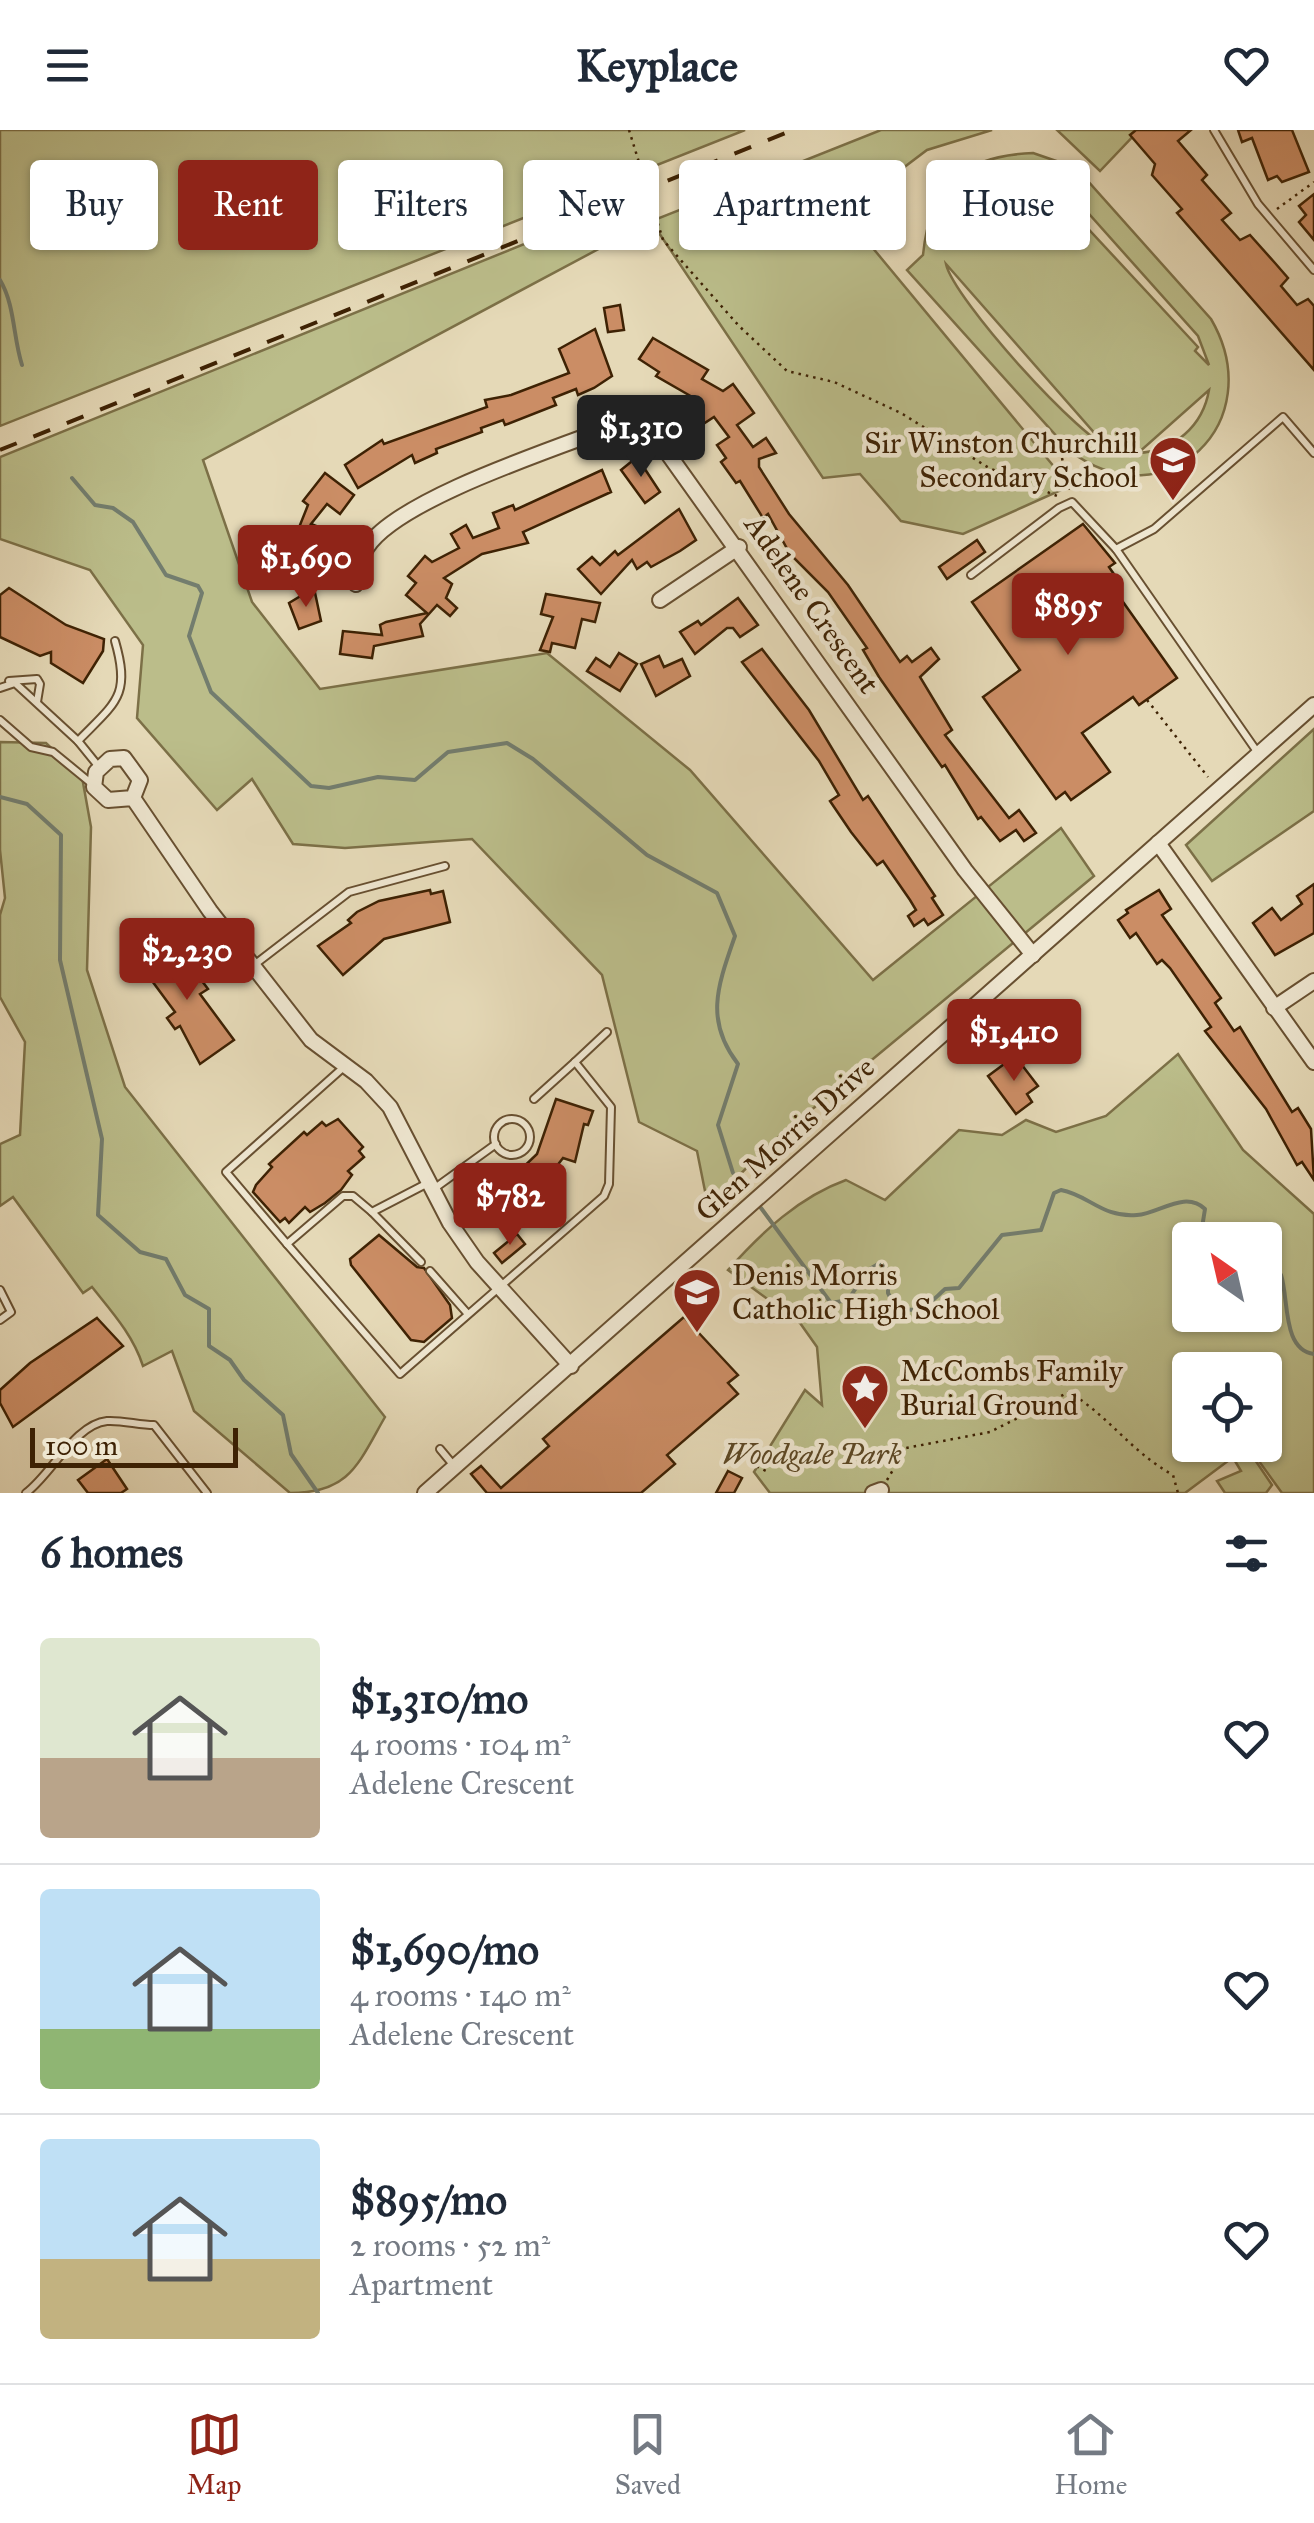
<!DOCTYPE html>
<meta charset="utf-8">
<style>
body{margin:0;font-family:"IM FELL Great Primer",serif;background:#f6f6f7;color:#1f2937;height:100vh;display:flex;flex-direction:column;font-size:38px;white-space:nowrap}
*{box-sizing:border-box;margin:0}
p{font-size:32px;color:#747a83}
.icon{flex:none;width:55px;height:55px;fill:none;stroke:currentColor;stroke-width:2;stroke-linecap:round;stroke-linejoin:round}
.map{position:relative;height:1363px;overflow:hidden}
.panel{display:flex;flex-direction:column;background:#fff;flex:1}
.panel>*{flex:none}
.hud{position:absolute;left:30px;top:30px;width:1255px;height:90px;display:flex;gap:20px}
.needle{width:65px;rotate:326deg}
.fabs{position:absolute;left:1172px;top:1092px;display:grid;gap:20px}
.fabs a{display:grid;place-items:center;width:110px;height:110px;border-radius:10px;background:#fff;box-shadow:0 2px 8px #0004;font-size:50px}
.scale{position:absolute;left:30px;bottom:25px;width:208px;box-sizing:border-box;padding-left:10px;border:5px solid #3e2204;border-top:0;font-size:28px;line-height:35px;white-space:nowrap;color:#3e2204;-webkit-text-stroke:8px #eee6d0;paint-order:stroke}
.price{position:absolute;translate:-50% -85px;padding:0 22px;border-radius:10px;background:#8f2418;color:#fff;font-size:32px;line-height:65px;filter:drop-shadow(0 2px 5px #0008)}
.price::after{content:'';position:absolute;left:50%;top:60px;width:30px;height:22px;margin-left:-15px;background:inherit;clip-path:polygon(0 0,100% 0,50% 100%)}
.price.active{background:#222;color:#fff}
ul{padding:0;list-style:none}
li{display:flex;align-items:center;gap:30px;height:250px;padding:0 40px}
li+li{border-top:2px solid #e0e1e3}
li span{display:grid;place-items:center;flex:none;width:280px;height:200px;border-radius:10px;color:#555}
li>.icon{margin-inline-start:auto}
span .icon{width:120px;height:120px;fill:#fffc;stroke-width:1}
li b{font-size:42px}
h2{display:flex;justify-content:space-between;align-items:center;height:120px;padding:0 40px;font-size:42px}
.chip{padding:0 35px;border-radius:10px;background:#fff;box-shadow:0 2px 8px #0004;font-size:35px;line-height:90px}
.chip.active{background:#8f2418;color:#fff}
header{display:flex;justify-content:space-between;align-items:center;height:130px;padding:0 40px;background:#fff;font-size:45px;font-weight:700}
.dock{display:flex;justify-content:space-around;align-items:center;height:140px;border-top:2px solid #e0e1e3;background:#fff;font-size:28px;color:#747a83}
.dock a{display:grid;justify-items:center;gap:5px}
.dock .active{color:#8f2418}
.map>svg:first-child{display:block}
</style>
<header><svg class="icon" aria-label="menu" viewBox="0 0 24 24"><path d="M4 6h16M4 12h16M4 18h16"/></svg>Keyplace<svg class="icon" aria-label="heart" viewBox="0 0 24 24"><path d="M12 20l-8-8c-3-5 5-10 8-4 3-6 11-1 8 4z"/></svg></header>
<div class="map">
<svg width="1314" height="1363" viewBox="0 0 1314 1363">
<rect width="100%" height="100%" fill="#e5d9b7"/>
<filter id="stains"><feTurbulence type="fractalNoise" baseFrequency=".002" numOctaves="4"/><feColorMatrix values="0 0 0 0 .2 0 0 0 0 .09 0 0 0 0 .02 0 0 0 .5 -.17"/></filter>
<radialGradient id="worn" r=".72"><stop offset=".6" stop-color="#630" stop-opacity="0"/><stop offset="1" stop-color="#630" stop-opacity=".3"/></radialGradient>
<!-- green -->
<g fill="#bbbd8a" stroke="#7c7047" stroke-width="2.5" fill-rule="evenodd">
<polygon points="0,0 745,0 0,296"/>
<polygon points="881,0 992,0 927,20 874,60 862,105 1070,356 963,404 901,391 860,344 823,348 651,91 203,330 252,472 320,559 547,523 690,640 873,850 1061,698 1094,746 775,1010 708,1076 697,1021 639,992 602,845 472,709 345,718 293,714 252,649 217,680 137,588 143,515 90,440 0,409 0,327 640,67 652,91"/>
<polygon points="1057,0 1139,0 1100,41"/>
<path d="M1033,23L1062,33L1086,49L1211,189C1271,292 1166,393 1070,321L907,140L923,125C930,54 963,26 1033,23ZM1018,44V46L945,110C952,72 980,47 1018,44ZM1041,48L1073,66L1198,206L1209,235L1195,221L1198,217ZM946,134L1098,307L1101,305L1115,321C1082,312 953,168 946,134ZM1209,260C1203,296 1174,321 1138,323Z"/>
<polygon points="1314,599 1314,681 1212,751 1186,715"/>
<path d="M0,612L46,613L82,647L91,697L87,840L125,957L385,1287C358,1334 350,1363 290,1363L194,1281L172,1221L143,1236C133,1205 112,1182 92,1157L83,1163L13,1067L0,1076V1014L20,1005L25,912L0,867V785L5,768L0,720Z"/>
<path d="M1178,924L1243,1020L1314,1084V1363H1282L1248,1316L1185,1363H770L754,1342L805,1260L822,1275L817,1217L800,1193L728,1140C762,1102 799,1067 846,1050L885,1070L959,1000L1002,1005L1026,990L1056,1002L1106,986ZM1190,1110H1265V1185H1190ZM1190,1240H1265V1315H1190Z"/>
<polygon points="1249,1321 1272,1355 1266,1363 1225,1363 1217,1351 1241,1341 1235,1331"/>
</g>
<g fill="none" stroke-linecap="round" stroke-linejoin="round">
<!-- stream -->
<g stroke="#737d6e" stroke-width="4">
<path d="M0,150C15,175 13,207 22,235"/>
<path d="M72,348L95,375L113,378L133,392L166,445L198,456L202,463L189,506L211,562L311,656L329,658L378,647L415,650L448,622L507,613L533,629L647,725L717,763L735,806C718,855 704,890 738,934L718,995L733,1043"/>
<polyline points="0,667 27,674 61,705 60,830 102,1009 98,1085 140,1122 166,1129 185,1165 209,1179 209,1216 230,1230 244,1250 283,1285 291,1324 318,1363"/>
<path d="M761,1078L831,1173L848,1170L868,1140L880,1133L888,1140V1163L895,1177C923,1185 927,1175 945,1159L959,1158L1002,1105L1041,1100L1054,1063L1061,1060C1089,1065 1102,1088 1137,1085C1160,1083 1185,1060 1205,1079L1200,1110"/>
<path d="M1265,1141L1275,1139L1281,1145C1289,1169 1282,1220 1314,1224"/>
</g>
</g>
<!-- building -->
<g fill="#cb8d65" stroke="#3e2204" stroke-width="2.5">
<polygon points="1136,0 1191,0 1178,11 1207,45 1202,50 1231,83 1222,90 1240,110 1250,105 1275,133 1288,148 1281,156 1297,175 1308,169 1314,176 1314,240 1177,83 1182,79 1152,45 1155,34 1130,5"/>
<polygon points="1238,0 1292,0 1309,42 1282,52 1277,46 1268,50 1252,8 1242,12"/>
<polygon points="1314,64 1314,110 1299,92 1306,85 1299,76"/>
<polygon points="620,175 624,200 608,202 604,178"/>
<polygon points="595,199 612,246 594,258 578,265 576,259 553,268 556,275 505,295 503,290 481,298 482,302 436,319 437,323 415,333 412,325 358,358 345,335 382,310 384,314 456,288 487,277 485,270 511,265 569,243 559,219"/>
<polygon points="653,208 708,240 702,249 723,261 733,254 754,283 737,295 753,317 766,308 776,323 759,329 759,337 789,384 848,455 900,532 907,526 912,532 931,518 939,529 920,547 952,600 945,605 1009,688 1019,680 1036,703 1024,711 1016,700 1000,711 981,687 978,689 945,635 942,637 879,547 863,520 867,518 828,462 790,424 768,384 763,388 740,351 736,353 721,332 726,328 717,315 729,307 714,287 697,298 686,283 701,272 656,246 659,242 639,229"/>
<polygon points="637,327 660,362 645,373 621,340"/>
<polygon points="602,340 611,362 523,402 528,413 482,424 444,448 452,454 446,468 457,478 450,486 437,475 420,494 423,506 374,516 372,528 340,524 343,501 382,505 380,495 386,492 427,483 406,465 416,453 408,446 425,426 432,432 459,418 451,404 466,395 473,408 499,398 493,383 513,375 515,380"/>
<polygon points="325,343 354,365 340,384 327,374 311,394 326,400 303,443 284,435 308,375 303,371"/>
<polygon points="679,379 696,410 680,421 651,437 647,432 637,439 632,430 601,464 578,439 592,427 600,435 615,421 618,425"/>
<polygon points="1083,394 1115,433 1109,437 1118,450 1111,455 1177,548 1139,575 1133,567 1082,603 1110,642 1071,670 1065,662 1056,669 983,567 1020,540 972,472"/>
<polygon points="977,410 985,422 947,449 939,437"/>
<polygon points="9,458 66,495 104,509 103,521 83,553 51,533 51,522 40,526 0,507 0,465"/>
<polygon points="314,458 321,491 299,499 289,473"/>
<polygon points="546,464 600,473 595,492 582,489 575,518 552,513 550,522 540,520 553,487 541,484"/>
<polygon points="738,468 758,495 740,507 733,498 727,498 695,524 680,502 698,491 701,495"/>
<polygon points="762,519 809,580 863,670 868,666 935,766 932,768 943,785 928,795 924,789 914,796 908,786 916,780 910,770 883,731 877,735 851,702 830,671 839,665 819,631 742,532"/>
<polygon points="619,523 637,534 620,561 587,541 596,528 610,537"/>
<polygon points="659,526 664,537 682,529 690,546 656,566 641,534"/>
<polygon points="1314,754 1314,803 1275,825 1253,793 1272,778 1281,790 1302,774 1297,766"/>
<polygon points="430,760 431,764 443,761 450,792 384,809 343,845 318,816 351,793 348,790 357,782 379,771"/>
<polygon points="1159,760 1171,779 1162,785 1221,868 1215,873 1234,901 1240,897 1292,982 1298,978 1311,999 1314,1050 1302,1032 1297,1035 1266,979 1205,901 1211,897 1170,838 1162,830 1157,834 1136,803 1130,808 1118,790 1128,783 1126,780"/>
<polygon points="175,812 183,824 179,828 194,850 199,847 208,859 200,864 234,910 200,934 180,896 175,899 167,888 175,882 141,836"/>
<polygon points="1015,926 1038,956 1027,964 1032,972 1016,984 988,946"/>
<polygon points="556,969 593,981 588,995 584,994 575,1032 563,1028 553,1041 563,1052 513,1095 490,1069 537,1024"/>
<polygon points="338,989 363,1017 359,1021 364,1027 348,1041 352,1045 341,1060 325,1073 310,1082 305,1077 289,1093 285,1088 280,1092 253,1062 256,1055 272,1037 269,1034 304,1002 307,1005 322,992 326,996"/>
<polygon points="517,1104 525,1114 502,1133 494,1123"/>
<polygon points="379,1105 417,1137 424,1138 450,1175 452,1188 424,1212 411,1210 351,1135 350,1129"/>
<polygon points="684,1187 738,1245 728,1253 738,1264 667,1325 675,1334 641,1363 487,1363 471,1344 481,1336 501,1358 549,1316 543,1309"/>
<polygon points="97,1188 123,1216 13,1297 0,1273 0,1260 30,1233"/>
<polygon points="107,1329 127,1359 121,1363 88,1363 78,1350"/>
<polygon points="728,1341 742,1348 734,1363 716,1363"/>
</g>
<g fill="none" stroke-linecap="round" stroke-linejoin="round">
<!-- service casing -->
<g stroke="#685031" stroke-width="10">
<g id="service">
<polyline points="1214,0 1258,74 1314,140"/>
<polyline points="1116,419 1154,399 1283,287 1314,323"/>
<polyline points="971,445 1059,378 1072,372 1116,419 1258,623"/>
<polyline points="9,551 37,549 40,554 37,572"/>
<polyline points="0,558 15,553 78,611 99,637"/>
<polyline points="0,590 31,617 53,622 92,654"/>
<path d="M78,611C116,572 131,566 115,511"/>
<polyline points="254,835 349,762 445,736"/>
<polyline points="345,936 226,1042 287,1114 343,1066 353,1066 372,1082 426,1054"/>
<polyline points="534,969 575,932"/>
<circle cx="512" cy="1007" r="18"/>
<polyline points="435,1058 496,1014"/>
<polyline points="372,1082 421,1132"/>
<polyline points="287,1114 400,1244 604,1066 609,1054 611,977 575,932 607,902"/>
<polyline points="430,1141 467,1183"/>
<polyline points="0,1160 11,1182 0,1190"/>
<polyline points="440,1319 455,1337"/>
<path d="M26,1363C51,1345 75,1294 107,1291C122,1290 139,1295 154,1295L207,1363"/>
</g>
</g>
<!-- minor casing -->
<g stroke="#685031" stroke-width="18">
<g id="minor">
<path d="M356,454C359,443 360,427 367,417C401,366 570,314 632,289L649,297L965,740L1033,825"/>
<polyline points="660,470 739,417"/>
<polyline points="133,668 108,670 94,657 96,642 110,629 124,628 140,650 133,668 210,781 311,910 366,951 390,977 450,1093 477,1132 571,1236"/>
<polyline points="1158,713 1314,932"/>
<polyline points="1274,878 1314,851"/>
<polyline points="425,1363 1314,575"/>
<polyline points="873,1363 881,1360"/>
</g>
</g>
<!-- path -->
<g stroke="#3e2204" stroke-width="2.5" stroke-dasharray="2.5 5" stroke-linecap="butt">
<polyline points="629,0 663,110 739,196 787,241 834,252 901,283 989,338 1057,366"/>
<polyline points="1277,79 1314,52"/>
<polyline points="1062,328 1069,360"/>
<polyline points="1147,570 1208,647"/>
<polyline points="750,1333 768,1342"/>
<path d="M887,1350L906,1318L990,1302L1069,1262C1111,1288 1130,1321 1173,1345L1178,1363"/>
</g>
<!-- service -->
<use href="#service" stroke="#eee6d0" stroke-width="6"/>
<!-- minor -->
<use href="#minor" stroke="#eee6d0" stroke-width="14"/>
<!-- rail -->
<polyline stroke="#3e2204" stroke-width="4" stroke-dasharray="18 18" stroke-linecap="butt" points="0,320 793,0"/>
</g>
<!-- icons -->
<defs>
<g id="school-pin" transform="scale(2.5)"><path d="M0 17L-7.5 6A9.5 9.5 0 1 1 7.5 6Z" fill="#8f2418" stroke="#eee6d0"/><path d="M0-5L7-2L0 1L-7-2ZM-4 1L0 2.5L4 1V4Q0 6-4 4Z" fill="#fff"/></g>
<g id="sight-pin" transform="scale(2.5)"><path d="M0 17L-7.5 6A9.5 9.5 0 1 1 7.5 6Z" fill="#8f2418" stroke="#eee6d0"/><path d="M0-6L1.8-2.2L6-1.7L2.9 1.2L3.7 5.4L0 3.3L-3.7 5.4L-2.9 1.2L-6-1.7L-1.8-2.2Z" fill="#fff"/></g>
</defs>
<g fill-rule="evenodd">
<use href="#school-pin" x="1173" y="330"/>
<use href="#school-pin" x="697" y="1162"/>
<use href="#sight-pin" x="865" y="1258"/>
</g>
<g text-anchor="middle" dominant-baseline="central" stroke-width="9" stroke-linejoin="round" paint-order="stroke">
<!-- poi labels -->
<g font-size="30" fill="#3e2204" stroke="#eee6d0" text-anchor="start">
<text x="1138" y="313" text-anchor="end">Sir Winston Churchill<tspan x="1138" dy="34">Secondary School</tspan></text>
<text x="732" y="1145">Denis Morris<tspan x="732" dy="34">Catholic High School</tspan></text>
<text x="900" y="1241">McCombs Family<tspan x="900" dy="34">Burial Ground</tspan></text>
</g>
<!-- street labels -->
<g font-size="30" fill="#3e2204" stroke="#eee6d0">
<text transform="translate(812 474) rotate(55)">Adelene Crescent</text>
<text transform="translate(785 1009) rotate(-42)">Glen Morris Drive</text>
</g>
<!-- park labels -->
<g font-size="30" font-style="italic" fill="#5d4926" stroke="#eee6d0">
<text x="812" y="1324">Woodgale Park</text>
</g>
</g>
<rect width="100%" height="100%" filter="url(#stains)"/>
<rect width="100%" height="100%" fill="url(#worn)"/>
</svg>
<div class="fabs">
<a><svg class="needle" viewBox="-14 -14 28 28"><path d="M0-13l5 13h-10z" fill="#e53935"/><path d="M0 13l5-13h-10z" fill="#747a83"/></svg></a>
<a><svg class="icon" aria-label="locate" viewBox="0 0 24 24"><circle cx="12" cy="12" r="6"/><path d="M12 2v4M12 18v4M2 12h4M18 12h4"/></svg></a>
</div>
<div class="scale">100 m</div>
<b class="price active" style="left:641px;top:350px">$1,310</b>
<b class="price" style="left:306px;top:480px">$1,690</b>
<b class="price" style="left:1068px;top:528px">$895</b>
<b class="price" style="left:187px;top:873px">$2,230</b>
<b class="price" style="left:1014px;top:954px">$1,410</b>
<b class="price" style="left:510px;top:1118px">$782</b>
<div class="hud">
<a class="chip">Buy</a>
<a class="chip active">Rent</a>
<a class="chip">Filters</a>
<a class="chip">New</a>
<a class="chip">Apartment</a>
<a class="chip">House</a>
</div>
</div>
<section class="panel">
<h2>6 homes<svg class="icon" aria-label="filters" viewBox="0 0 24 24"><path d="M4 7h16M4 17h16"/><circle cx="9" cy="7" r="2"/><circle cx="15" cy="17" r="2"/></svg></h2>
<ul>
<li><span style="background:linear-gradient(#dfe7d0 60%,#b9a48a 0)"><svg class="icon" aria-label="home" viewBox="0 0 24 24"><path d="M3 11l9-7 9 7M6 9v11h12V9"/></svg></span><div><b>$1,310/mo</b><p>4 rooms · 104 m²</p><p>Adelene Crescent</p></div><svg class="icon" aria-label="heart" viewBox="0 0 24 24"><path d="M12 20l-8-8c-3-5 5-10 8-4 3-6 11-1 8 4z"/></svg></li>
<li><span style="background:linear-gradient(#bfe0f5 70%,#8fb573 0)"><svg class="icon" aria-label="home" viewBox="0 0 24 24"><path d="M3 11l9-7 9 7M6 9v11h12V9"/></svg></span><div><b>$1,690/mo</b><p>4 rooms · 140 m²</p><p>Adelene Crescent</p></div><svg class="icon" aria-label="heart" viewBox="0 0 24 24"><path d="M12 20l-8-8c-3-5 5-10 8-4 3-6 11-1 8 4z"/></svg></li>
<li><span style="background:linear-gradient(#bfe0f5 60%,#c2b280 0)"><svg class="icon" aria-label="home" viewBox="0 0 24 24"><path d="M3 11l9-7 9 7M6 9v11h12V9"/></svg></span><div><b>$895/mo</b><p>2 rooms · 52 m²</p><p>Apartment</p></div><svg class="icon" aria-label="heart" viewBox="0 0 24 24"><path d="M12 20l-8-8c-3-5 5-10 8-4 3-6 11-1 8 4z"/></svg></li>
</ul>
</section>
<nav class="dock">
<a class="active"><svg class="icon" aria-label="map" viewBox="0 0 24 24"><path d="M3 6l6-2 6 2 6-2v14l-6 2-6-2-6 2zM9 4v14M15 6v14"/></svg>Map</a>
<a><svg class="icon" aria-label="saved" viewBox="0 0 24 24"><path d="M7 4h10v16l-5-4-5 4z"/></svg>Saved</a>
<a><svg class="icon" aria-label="home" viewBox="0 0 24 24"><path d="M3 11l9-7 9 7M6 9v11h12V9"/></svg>Home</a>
</nav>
